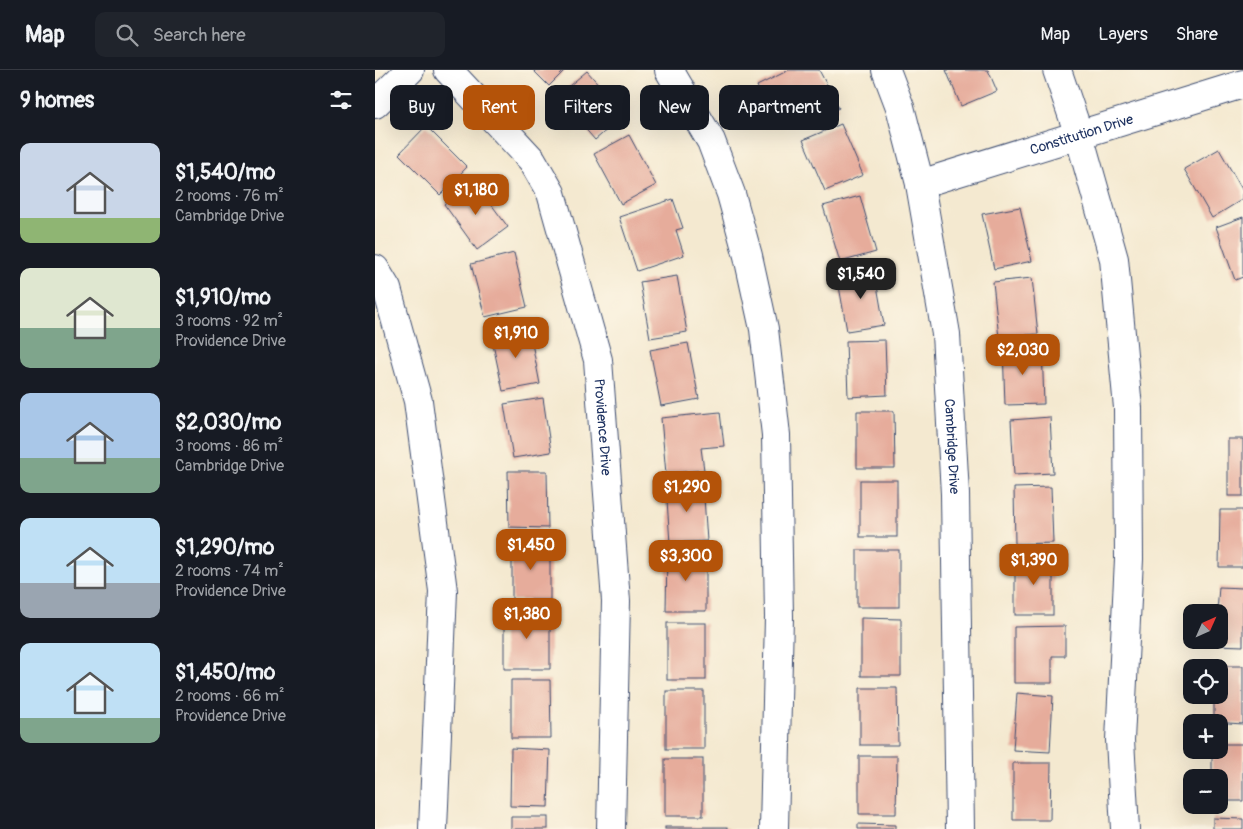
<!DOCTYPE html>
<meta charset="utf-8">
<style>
body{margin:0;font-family:Pangolin,sans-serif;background:#20242c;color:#f1f3f6;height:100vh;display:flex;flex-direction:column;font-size:19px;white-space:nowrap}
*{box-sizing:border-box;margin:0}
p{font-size:16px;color:#9ea1a6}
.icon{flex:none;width:28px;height:28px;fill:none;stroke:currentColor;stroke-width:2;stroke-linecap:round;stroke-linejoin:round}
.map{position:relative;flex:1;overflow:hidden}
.side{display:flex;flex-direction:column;background:#171b24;width:375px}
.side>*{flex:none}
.guide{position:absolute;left:15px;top:15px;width:475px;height:45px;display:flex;gap:10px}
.needle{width:32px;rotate:45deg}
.fabs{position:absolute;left:808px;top:534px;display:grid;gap:10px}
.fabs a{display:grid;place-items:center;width:45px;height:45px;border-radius:10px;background:#171b24;box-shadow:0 5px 20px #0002;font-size:25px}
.price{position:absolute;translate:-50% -42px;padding:0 11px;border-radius:10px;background:#b45309;color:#fff;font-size:16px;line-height:32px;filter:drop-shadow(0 1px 2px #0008)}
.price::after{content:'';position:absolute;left:50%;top:30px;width:15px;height:11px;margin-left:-8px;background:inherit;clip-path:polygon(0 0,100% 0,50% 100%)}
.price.on{background:#222;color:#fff}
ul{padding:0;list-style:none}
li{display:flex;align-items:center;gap:15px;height:125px;padding:0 20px}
li span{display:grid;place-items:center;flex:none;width:140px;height:100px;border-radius:10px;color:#555}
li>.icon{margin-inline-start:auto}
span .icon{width:60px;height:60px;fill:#fffc;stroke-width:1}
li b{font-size:21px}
h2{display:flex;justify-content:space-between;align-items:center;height:60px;padding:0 20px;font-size:21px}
.pill{padding:0 18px;border-radius:10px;background:#171b24;box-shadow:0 5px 20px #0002;font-size:18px;line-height:45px}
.pill.on{background:#b45309;color:#fff}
header{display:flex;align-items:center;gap:30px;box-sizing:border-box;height:70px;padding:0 25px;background:#171b24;border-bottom:1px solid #363941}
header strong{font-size:24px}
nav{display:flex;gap:28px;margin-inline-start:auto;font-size:18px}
.search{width:350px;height:45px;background:#20242c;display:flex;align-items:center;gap:12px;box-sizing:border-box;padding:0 18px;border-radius:10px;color:#9ea1a6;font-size:19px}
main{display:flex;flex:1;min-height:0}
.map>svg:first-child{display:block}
</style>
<header>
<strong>Map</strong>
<div class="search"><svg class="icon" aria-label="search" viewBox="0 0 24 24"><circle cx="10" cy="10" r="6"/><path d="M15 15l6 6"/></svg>Search here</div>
<nav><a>Map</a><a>Layers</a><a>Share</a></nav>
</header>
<main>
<section class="side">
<h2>9 homes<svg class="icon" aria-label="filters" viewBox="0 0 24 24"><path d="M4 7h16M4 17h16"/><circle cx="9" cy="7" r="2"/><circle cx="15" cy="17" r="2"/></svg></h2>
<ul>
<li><span style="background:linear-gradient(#c9d6e8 75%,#8fb573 0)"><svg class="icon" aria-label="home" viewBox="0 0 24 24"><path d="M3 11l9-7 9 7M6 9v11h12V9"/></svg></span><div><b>$1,540/mo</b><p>2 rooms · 76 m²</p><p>Cambridge Drive</p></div></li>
<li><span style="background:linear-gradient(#dfe7d0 60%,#7fa58c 0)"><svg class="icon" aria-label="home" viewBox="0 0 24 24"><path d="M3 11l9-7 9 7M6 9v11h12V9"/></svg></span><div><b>$1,910/mo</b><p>3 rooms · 92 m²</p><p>Providence Drive</p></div></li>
<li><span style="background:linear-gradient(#a9c7e8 65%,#7fa58c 0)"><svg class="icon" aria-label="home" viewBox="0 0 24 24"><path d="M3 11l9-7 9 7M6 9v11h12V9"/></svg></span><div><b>$2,030/mo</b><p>3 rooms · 86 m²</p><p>Cambridge Drive</p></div></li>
<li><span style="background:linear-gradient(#bfe0f5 65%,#9aa5b1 0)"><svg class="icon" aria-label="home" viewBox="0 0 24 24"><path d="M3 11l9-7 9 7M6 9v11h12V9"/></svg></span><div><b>$1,290/mo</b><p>2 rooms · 74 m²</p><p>Providence Drive</p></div></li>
<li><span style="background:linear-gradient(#bfe0f5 75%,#7fa58c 0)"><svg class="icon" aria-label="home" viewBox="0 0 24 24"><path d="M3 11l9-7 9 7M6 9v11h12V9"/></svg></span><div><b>$1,450/mo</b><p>2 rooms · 66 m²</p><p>Providence Drive</p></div></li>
</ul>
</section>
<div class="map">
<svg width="868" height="759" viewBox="0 0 868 759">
<rect width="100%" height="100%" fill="#fcf5e5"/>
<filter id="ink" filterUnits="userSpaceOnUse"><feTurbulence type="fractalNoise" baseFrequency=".02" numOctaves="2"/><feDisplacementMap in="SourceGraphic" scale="10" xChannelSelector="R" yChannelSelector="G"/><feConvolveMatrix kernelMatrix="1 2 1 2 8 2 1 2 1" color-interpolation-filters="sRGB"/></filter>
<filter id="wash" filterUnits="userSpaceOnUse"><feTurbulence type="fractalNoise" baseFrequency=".0096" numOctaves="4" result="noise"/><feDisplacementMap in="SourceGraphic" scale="20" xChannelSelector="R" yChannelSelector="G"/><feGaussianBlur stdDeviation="1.12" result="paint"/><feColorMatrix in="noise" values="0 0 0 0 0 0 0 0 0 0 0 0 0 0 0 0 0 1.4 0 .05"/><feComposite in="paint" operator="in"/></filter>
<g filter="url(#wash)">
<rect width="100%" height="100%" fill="#f4e9d0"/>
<g id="blocks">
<!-- building -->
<g fill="#e6ac9b">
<polygon points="158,0 190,0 174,16"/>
<polygon points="414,0 444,0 464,38 428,56 413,27 392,37 382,16"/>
<polygon points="571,0 613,0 622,21 586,36"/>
<polygon points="212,1 239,32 244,28 255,40 220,70 182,26"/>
<polygon points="466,54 488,105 450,121 428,70"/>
<polygon points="51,56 92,97 65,125 24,84"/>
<polygon points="254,65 281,115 246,134 219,84"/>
<polygon points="844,79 868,121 868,129 837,148 809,99"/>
<polygon points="99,111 133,157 102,180 69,134"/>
<polygon points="485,126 501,182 465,192 448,136"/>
<polygon points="298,129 308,158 301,160 309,185 262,201 244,147"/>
<polygon points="645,137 657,191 619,199 607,144"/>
<polygon points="868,147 868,207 860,210 841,157"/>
<polygon points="139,183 152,237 110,247 96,194"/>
<polygon points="499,199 509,255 472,261 462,205"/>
<polygon points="302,206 312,262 275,268 265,212"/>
<polygon points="657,208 663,264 624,268 618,212"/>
<polygon points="154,258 165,314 128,321 116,265"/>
<polygon points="510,270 512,325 473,327 471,271"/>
<polygon points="313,273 324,329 286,336 275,280"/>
<polygon points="667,276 669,334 630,335 628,277"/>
<polygon points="168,328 176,382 138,388 129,334"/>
<polygon points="482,341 519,341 520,398 482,398"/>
<polygon points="345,342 349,376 326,378 329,400 291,404 286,348"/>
<polygon points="675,347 678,403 639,405 636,350"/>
<rect x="853" y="369" width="15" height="57"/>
<polygon points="133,401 172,401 173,458 134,457"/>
<rect x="485" y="410" width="37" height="57"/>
<polygon points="328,413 332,471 295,473 291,416"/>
<polygon points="676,417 678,473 640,474 639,418"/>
<polygon points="845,440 868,440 868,497 844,497"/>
<rect x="137" y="472" width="38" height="58"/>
<rect x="482" y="480" width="42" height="57"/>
<polygon points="292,483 331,484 331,541 291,541"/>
<rect x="640" y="487" width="38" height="58"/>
<polygon points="844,517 868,518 868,576 841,575 841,570 844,570 844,542 842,542"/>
<polygon points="175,540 175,599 129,599 129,541"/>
<polygon points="486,548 526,549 526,606 486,606"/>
<rect x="292" y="553" width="39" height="57"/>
<polygon points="690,556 690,586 677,586 677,613 639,613 639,557"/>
<polygon points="844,596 868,596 868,654 839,652 839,625 844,625"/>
<polygon points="136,610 175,610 176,668 136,668"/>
<polygon points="485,618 522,618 523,675 485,675"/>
<rect x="291" y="621" width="38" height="58"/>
<polygon points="642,623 678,626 675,682 638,680"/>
<polygon points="844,674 868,674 868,731 844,731 844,708 837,708 837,680 844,680"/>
<polygon points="136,678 175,680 173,737 135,736"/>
<polygon points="484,686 522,686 521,744 484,744"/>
<rect x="290" y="689" width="38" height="57"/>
<polygon points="638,693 676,693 675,750 638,750"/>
<rect x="136" y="747" width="37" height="12"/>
<polygon points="838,748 868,749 868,759 838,759"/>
<polygon points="483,754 520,755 520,759 483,759"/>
<rect x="290" y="757" width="63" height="2"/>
</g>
</g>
</g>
<g filter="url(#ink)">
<use href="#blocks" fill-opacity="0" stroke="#3c4b6f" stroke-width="1"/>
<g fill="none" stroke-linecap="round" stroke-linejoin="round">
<!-- minor casing -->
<g stroke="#3c4b6f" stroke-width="30">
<g id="minor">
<path id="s1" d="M73,0L157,90L176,123L223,290L241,531L236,759"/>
<polyline points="294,0 336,71 356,124 373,186 389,259 401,365 404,547 399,759"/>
<path id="s2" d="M511,0L525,37L545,114L571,264L580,424L585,759"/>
<polyline points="682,0 704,65 739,189 753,338 754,489 745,670 750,759"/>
<polyline points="0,34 35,0"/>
<path id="s3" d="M545,114L868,14"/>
<polyline points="0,199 12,219 43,331 68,521 58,759"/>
</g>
</g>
<!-- minor -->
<use href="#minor" stroke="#fff" stroke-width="28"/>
</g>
</g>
<g text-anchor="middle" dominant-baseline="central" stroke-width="4" stroke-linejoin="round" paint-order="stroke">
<!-- street labels -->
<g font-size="14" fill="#1b2f5e" stroke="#fcf5e5">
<text stroke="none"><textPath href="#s3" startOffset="169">Constitution Drive</textPath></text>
<text stroke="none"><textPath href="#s1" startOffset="402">Providence Drive</textPath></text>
<text stroke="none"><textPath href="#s2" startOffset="384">Cambridge Drive</textPath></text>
</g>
</g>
</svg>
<div class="fabs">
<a><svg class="needle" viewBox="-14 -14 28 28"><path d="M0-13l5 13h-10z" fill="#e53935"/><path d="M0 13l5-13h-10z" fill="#9ea1a6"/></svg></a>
<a><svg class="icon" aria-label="locate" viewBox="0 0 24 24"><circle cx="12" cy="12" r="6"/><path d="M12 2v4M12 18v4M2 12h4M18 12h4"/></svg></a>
<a>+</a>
<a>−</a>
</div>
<b class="price" style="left:101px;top:146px">$1,180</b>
<b class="price on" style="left:486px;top:230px">$1,540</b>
<b class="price" style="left:141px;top:289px">$1,910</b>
<b class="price" style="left:648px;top:306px">$2,030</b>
<b class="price" style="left:312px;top:443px">$1,290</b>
<b class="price" style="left:156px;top:501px">$1,450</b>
<b class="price" style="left:311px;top:512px">$3,300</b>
<b class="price" style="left:659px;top:516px">$1,390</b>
<b class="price" style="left:152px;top:570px">$1,380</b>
<div class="guide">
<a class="pill">Buy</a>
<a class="pill on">Rent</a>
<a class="pill">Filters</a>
<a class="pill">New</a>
<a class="pill">Apartment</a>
</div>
</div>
</main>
